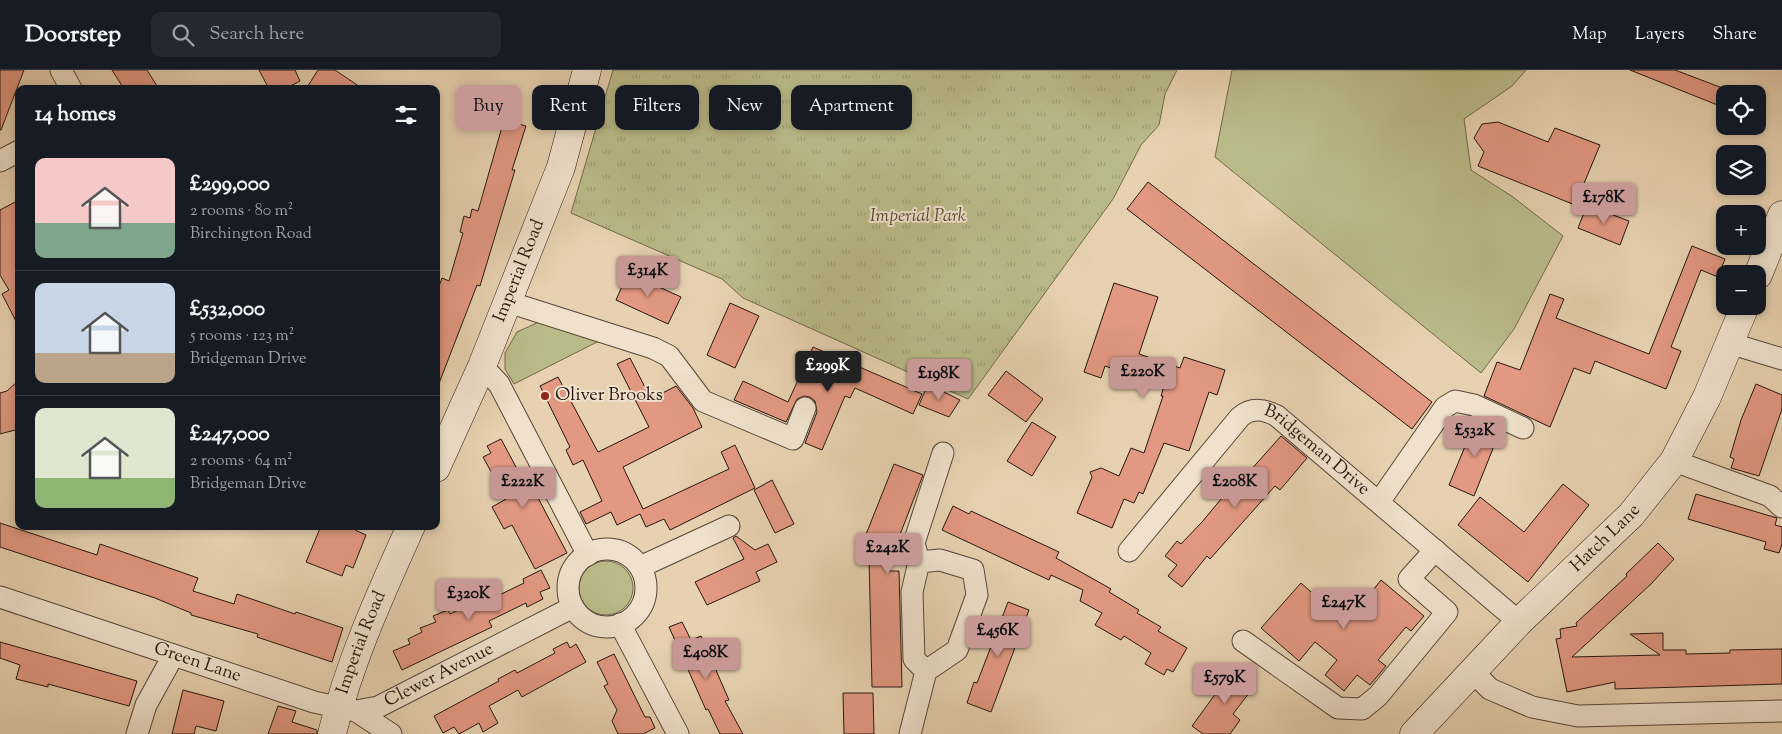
<!DOCTYPE html>
<meta charset="utf-8">
<style>
body{margin:0;font-family:"Sorts Mill Goudy",serif;background:#242831;color:#f1f3f6;height:100vh;display:flex;flex-direction:column;font-size:19px;white-space:nowrap}
*{box-sizing:border-box;margin:0}
p{font-size:16px;color:#9ea1a6}
.icon{flex:none;width:28px;height:28px;fill:none;stroke:currentColor;stroke-width:2;stroke-linecap:round;stroke-linejoin:round}
.map{position:relative;flex:1;overflow:hidden}
.drawer{position:absolute;left:15px;top:15px;width:425px;height:445px;display:flex;flex-direction:column;background:#171b24;border-radius:10px;box-shadow:0 2px 8px #0003}
.drawer>*{flex:none}
.guide{position:absolute;left:455px;top:15px;width:475px;height:45px;display:flex;gap:10px}
.fabs{position:absolute;left:1716px;top:15px;display:grid;gap:10px}
.fabs a{display:grid;place-items:center;width:50px;height:50px;border-radius:10px;background:#171b24;box-shadow:0 2px 8px #0003;font-size:25px}
.price{position:absolute;translate:-50% -42px;padding:0 11px;border-radius:5px;background:#c59692;color:#111;font-size:16px;line-height:32px;filter:drop-shadow(0 1px 2px #0008)}
.price::after{content:'';position:absolute;left:50%;top:30px;width:15px;height:11px;margin-left:-8px;background:inherit;clip-path:polygon(0 0,100% 0,50% 100%)}
.price.selected{background:#222;color:#fff}
ul{padding:0;list-style:none}
li{display:flex;align-items:center;gap:15px;height:125px;padding:0 20px}
li+li{border-top:1px solid #363941}
li span{display:grid;place-items:center;flex:none;width:140px;height:100px;border-radius:10px;color:#555}
li>.icon{margin-inline-start:auto}
span .icon{width:60px;height:60px;fill:#fffc;stroke-width:1}
li b{font-size:21px}
h2{display:flex;justify-content:space-between;align-items:center;height:60px;padding:0 20px;font-size:21px}
.chip{padding:0 18px;border-radius:10px;background:#171b24;box-shadow:0 2px 8px #0003;font-size:18px;line-height:45px}
.chip.selected{background:#c59692;color:#111}
header{display:flex;align-items:center;gap:30px;box-sizing:border-box;height:70px;padding:0 25px;background:#171b24;border-bottom:1px solid #363941}
header strong{font-size:24px}
nav{display:flex;gap:28px;margin-inline-start:auto;font-size:18px}
.search{width:350px;height:45px;background:#242831;display:flex;align-items:center;gap:12px;box-sizing:border-box;padding:0 18px;border-radius:10px;color:#9ea1a6;font-size:19px}
.map>svg:first-child{display:block}
</style>
<header>
<strong>Doorstep</strong>
<div class="search"><svg class="icon" aria-label="search" viewBox="0 0 24 24"><circle cx="10" cy="10" r="6"/><path d="M15 15l6 6"/></svg>Search here</div>
<nav><a>Map</a><a>Layers</a><a>Share</a></nav>
</header>
<div class="map">
<svg width="1782" height="664" viewBox="0 0 1782 664">
<defs>
<pattern id="park-tufts" width="24" height="20" patternUnits="userSpaceOnUse" patternTransform="scale(1.25)"><rect width="24" height="20" fill="#baba88"/><path d="M3 7l-1-3M5 7V3M7 7l1-3M15 17l-1-3M17 17v-4M19 17l1-3" fill="none" stroke="#a09f74"/></pattern>
</defs>
<rect width="100%" height="100%" fill="#e7d1b0"/>
<filter id="stains"><feTurbulence type="fractalNoise" baseFrequency=".004" numOctaves="4"/><feColorMatrix values="0 0 0 0 .2 0 0 0 0 .09 0 0 0 0 .02 0 0 0 .5 -.17"/></filter>
<radialGradient id="worn" r=".72"><stop offset=".6" stop-color="#630" stop-opacity="0"/><stop offset="1" stop-color="#630" stop-opacity=".3"/></radialGradient>
<!-- grass -->
<g fill="#baba88" stroke="#70684c">
<polygon points="1232,0 1526,0 1512,16 1464,49 1471,100 1513,127 1563,166 1514,259 1481,303 1215,87"/>
<polygon points="541,251 599,271 514,314 505,299 505,283 517,262"/>
<circle cx="606" cy="518" r="27"/>
</g>
<!-- park -->
<polygon fill="url(#park-tufts)" stroke="#70684c" points="613,0 1177,0 1165,24 1159,55 1141,75 1113,129 968,329 743,228 722,209 571,143"/>
<!-- building -->
<g fill="#e29881" stroke="#261710">
<polygon points="0,0 24,0 1,60 0,60"/>
<polygon points="112,0 147,0 159,19 124,19"/>
<polygon points="259,0 295,0 300,11 285,19 269,19"/>
<polygon points="318,0 335,0 363,19 306,19"/>
<polygon points="1630,0 1675,0 1725,19 1725,38"/>
<polygon points="504,50 526,56 512,100 515,100 480,216 477,215 438,316 436,315 436,225 442,208 449,211 463,163 460,162 464,146 470,148 472,139 478,141"/>
<polygon points="1498,52 1548,72 1555,58 1600,75 1575,135 1478,96 1484,82 1474,68 1482,54"/>
<polygon points="1148,112 1432,332 1412,359 1127,139"/>
<polygon points="19,130 19,257 2,224 9,220 0,205 0,140"/>
<polygon points="1587,135 1629,151 1620,175 1578,158"/>
<polygon points="1692,176 1725,189 1718,207 1701,200 1671,277 1681,281 1666,319 1595,291 1590,304 1574,298 1550,357 1484,326 1497,292 1520,300 1550,224 1564,229 1556,248 1649,284"/>
<polygon points="628,203 681,227 668,254 616,230"/>
<polygon points="1114,213 1158,227 1139,284 1180,298 1184,287 1225,300 1217,325 1209,322 1189,381 1164,373 1143,424 1139,422 1134,433 1124,429 1112,458 1077,443 1092,407 1090,402 1101,398 1119,406 1131,378 1144,383 1163,326 1161,326 1164,316 1105,296 1101,308 1084,302"/>
<polygon points="730,233 759,246 735,298 707,285"/>
<polygon points="813,277 922,324 913,344 855,318 850,328 845,326 822,380 805,373 817,342 815,331 810,327 804,326 797,329 786,352 734,330 743,311 788,332"/>
<polygon points="630,288 651,329 676,316 693,338 702,357 623,397 643,439 729,399 721,382 735,375 755,418 670,460 664,449 646,457 640,444 617,455 611,442 586,454 580,442 602,431 583,390 573,395 566,380 570,377 540,316 558,307 598,382 649,357 617,294"/>
<polygon points="1006,301 1043,329 1026,352 988,325"/>
<polygon points="19,310 19,359 0,364 0,323 7,321"/>
<polygon points="928,314 960,330 949,347 919,335"/>
<polygon points="1756,314 1782,325 1782,339 1759,406 1731,398 1734,389 1730,387 1741,350"/>
<polygon points="1476,350 1500,361 1474,426 1449,415"/>
<polygon points="1032,352 1056,367 1032,406 1007,391"/>
<polygon points="1281,366 1307,388 1280,420 1275,416 1210,489 1207,486 1182,517 1168,506 1177,495 1165,486 1177,471 1181,474 1202,452 1246,399 1249,402"/>
<polygon points="501,369 516,397 523,407 526,405 567,483 535,499 512,455 504,459 492,437 506,429 483,387 491,383 487,376"/>
<polygon points="894,394 923,405 886,501 899,501 902,617 872,617 869,486 859,482"/>
<polygon points="772,410 794,454 775,463 754,420"/>
<polygon points="1563,414 1589,435 1528,512 1458,455 1480,427 1524,462"/>
<polygon points="1696,424 1777,448 1775,455 1782,457 1782,474 1779,483 1764,479 1766,472 1688,449"/>
<polygon points="953,436 969,444 971,441 1059,482 1056,488 1111,519 1109,522 1139,540 1137,543 1161,557 1158,561 1187,578 1173,602 1167,599 1164,605 1145,594 1151,583 1124,566 1121,570 1095,555 1102,543 1080,531 1083,520 1051,505 1049,510 942,460"/>
<polygon points="0,453 97,485 100,474 198,508 193,521 234,534 237,524 295,544 296,542 343,558 332,592 257,567 258,564 191,545 191,543 155,528 0,477"/>
<polygon points="321,456 357,456 355,460 366,465 353,498 346,495 342,506 306,492"/>
<polygon points="736,466 755,480 768,474 777,492 756,502 760,511 707,535 695,512 744,489 733,468"/>
<polygon points="1658,473 1674,489 1651,514 1572,587 1660,585 1630,564 1663,563 1663,580 1686,580 1686,584 1730,583 1730,580 1782,579 1782,614 1615,619 1615,612 1567,622 1556,569 1561,568 1560,559 1577,556 1576,553 1627,506 1626,504"/>
<polygon points="541,500 550,518 540,522 543,529 527,537 526,533 489,551 492,557 402,600 393,581 410,574 408,569 422,562 420,558 436,552 433,546 448,540 450,544 486,526 489,530 524,513 523,509"/>
<polygon points="1381,510 1424,546 1411,561 1406,557 1378,590 1386,596 1370,615 1357,605 1344,621 1325,605 1337,590 1315,572 1299,591 1261,558 1301,513 1321,531 1341,529 1344,550 1366,523 1370,524"/>
<polygon points="1008,532 1029,540 991,642 967,633 974,612 977,613"/>
<polygon points="682,552 691,570 701,566 729,630 725,631 743,664 720,664 708,639 706,640 669,557"/>
<polygon points="0,572 137,611 129,636 48,614 48,617 16,609 20,595 0,588"/>
<polygon points="567,572 570,578 576,574 586,592 522,627 518,620 489,636 498,653 483,662 479,653 459,664 454,657 443,663 434,646 499,611 498,609 515,600 517,603 555,583 553,579"/>
<polygon points="614,584 645,647 650,647 655,658 643,664 618,664 612,651 617,640 604,616 608,614 597,592"/>
<polygon points="1235,597 1256,614 1233,644 1240,650 1230,664 1203,664 1192,656"/>
<polygon points="183,620 224,631 216,661 196,656 194,664 172,664"/>
<polygon points="843,623 873,623 874,664 844,664"/>
<polygon points="278,636 296,641 292,652 317,660 317,664 268,664"/>
</g>
<g fill="none" stroke-linecap="round" stroke-linejoin="round">
<!-- street casing -->
<g stroke="#564638" stroke-width="23">
<g id="street">
<polyline points="61,0 71,19"/>
<polyline points="0,91 19,81"/>
<polyline points="508,232 653,278 669,286 703,331 793,369 805,338"/>
<polyline points="1729,273 1782,289"/>
<polyline points="482,296 499,314 588,485"/>
<polyline points="1674,391 1770,426 1782,437"/>
<polyline points="1379,432 1445,337 1455,331 1474,335 1523,358"/>
<circle cx="607" cy="518" r="39"/>
<path id="s1" d="M1129,481L1240,347C1252,337 1264,339 1277,346L1519,552"/>
<polyline points="919,492 914,473 943,383"/>
<polyline points="640,497 729,456"/>
<path id="s2" d="M0,527L314,632L356,641L391,664"/>
<polyline points="620,554 678,664"/>
<polyline points="1243,571 1338,638 1362,639 1378,626 1447,542 1409,509 1435,480"/>
<polyline points="1473,602 1490,619 1532,637 1578,646 1782,641"/>
<path id="s3" d="M356,641L378,637L573,537"/>
<polyline points="137,664 146,635 173,586"/>
<polyline points="910,664 926,601 957,580 977,525 973,500 940,490 919,492 912,522 914,589 926,601"/>
</g>
</g>
<!-- secondary casing -->
<g stroke="#261710" stroke-width="29">
<g id="secondary">
<polyline points="1758,205 1782,145"/>
<path id="s4" d="M436,398L482,296L561,97L587,0"/>
<path id="s5" d="M332,664C349,592 381,523 411,456"/>
<path id="s6" d="M1414,664L1519,552L1631,445L1674,391L1707,327L1745,236"/>
</g>
</g>
<!-- street -->
<use href="#street" stroke="#efe1cc" stroke-width="21"/>
<!-- secondary -->
<use href="#secondary" stroke="#efe1cc" stroke-width="28"/>
</g>
<!-- markers -->
<circle fill="#8f2418" stroke="#efe1cc" stroke-width="2" cx="545" cy="326" r="5"/>
<g text-anchor="middle" dominant-baseline="central" stroke-width="4" stroke-linejoin="round" paint-order="stroke">
<!-- park labels -->
<g font-size="18" font-style="italic" fill="#524834" stroke="#efe1cc">
<text x="918" y="147">Imperial Park</text>
</g>
<!-- street labels -->
<g font-size="18" fill="#261710" stroke="#efe1cc">
<text stroke="none"><textPath href="#s4" startOffset="214">Imperial Road</textPath></text>
<text stroke="none"><textPath href="#s1" startOffset="266">Bridgeman Drive</textPath></text>
<text stroke="none"><textPath href="#s6" startOffset="274">Hatch Lane</textPath></text>
<text stroke="none"><textPath href="#s5" startOffset="96">Imperial Road</textPath></text>
<text stroke="none"><textPath href="#s2" startOffset="208">Green Lane</textPath></text>
<text stroke="none"><textPath href="#s3" startOffset="91">Clewer Avenue</textPath></text>
</g>
<!-- poi labels -->
<g font-size="18" fill="#261710" stroke="#efe1cc" text-anchor="start">
<text x="555" y="326">Oliver Brooks</text>
</g>
</g>
<rect width="100%" height="100%" filter="url(#stains)"/>
<rect width="100%" height="100%" fill="url(#worn)"/>
</svg>
<div class="fabs">
<a><svg class="icon" aria-label="locate" viewBox="0 0 24 24"><circle cx="12" cy="12" r="6"/><path d="M12 2v4M12 18v4M2 12h4M18 12h4"/></svg></a>
<a><svg class="icon" aria-label="layers" viewBox="0 0 24 24"><path d="M12 4l9 5-9 5-9-5zM3 14l9 5 9-5"/></svg></a>
<a>+</a>
<a>−</a>
</div>
<b class="price" style="left:1604px;top:155px">£178K</b>
<b class="price" style="left:648px;top:228px">£314K</b>
<b class="price selected" style="left:828px;top:323px">£299K</b>
<b class="price" style="left:1143px;top:329px">£220K</b>
<b class="price" style="left:939px;top:331px">£198K</b>
<b class="price" style="left:1475px;top:388px">£532K</b>
<b class="price" style="left:523px;top:439px">£222K</b>
<b class="price" style="left:1235px;top:439px">£208K</b>
<b class="price" style="left:888px;top:505px">£242K</b>
<b class="price" style="left:469px;top:551px">£320K</b>
<b class="price" style="left:1344px;top:560px">£247K</b>
<b class="price" style="left:998px;top:588px">£456K</b>
<b class="price" style="left:706px;top:610px">£408K</b>
<b class="price" style="left:1225px;top:635px">£579K</b>
<div class="guide">
<a class="chip selected">Buy</a>
<a class="chip">Rent</a>
<a class="chip">Filters</a>
<a class="chip">New</a>
<a class="chip">Apartment</a>
</div>
<section class="drawer">
<h2>14 homes<svg class="icon" aria-label="filters" viewBox="0 0 24 24"><path d="M4 7h16M4 17h16"/><circle cx="9" cy="7" r="2"/><circle cx="15" cy="17" r="2"/></svg></h2>
<ul>
<li><span style="background:linear-gradient(#f6c9c9 65%,#7fa58c 0)"><svg class="icon" aria-label="home" viewBox="0 0 24 24"><path d="M3 11l9-7 9 7M6 9v11h12V9"/></svg></span><div><b>£299,000</b><p>2 rooms · 80 m²</p><p>Birchington Road</p></div></li>
<li><span style="background:linear-gradient(#c9d6e8 70%,#b9a48a 0)"><svg class="icon" aria-label="home" viewBox="0 0 24 24"><path d="M3 11l9-7 9 7M6 9v11h12V9"/></svg></span><div><b>£532,000</b><p>5 rooms · 123 m²</p><p>Bridgeman Drive</p></div></li>
<li><span style="background:linear-gradient(#dfe7d0 70%,#8fb573 0)"><svg class="icon" aria-label="home" viewBox="0 0 24 24"><path d="M3 11l9-7 9 7M6 9v11h12V9"/></svg></span><div><b>£247,000</b><p>2 rooms · 64 m²</p><p>Bridgeman Drive</p></div></li>
</ul>
</section>
</div>
